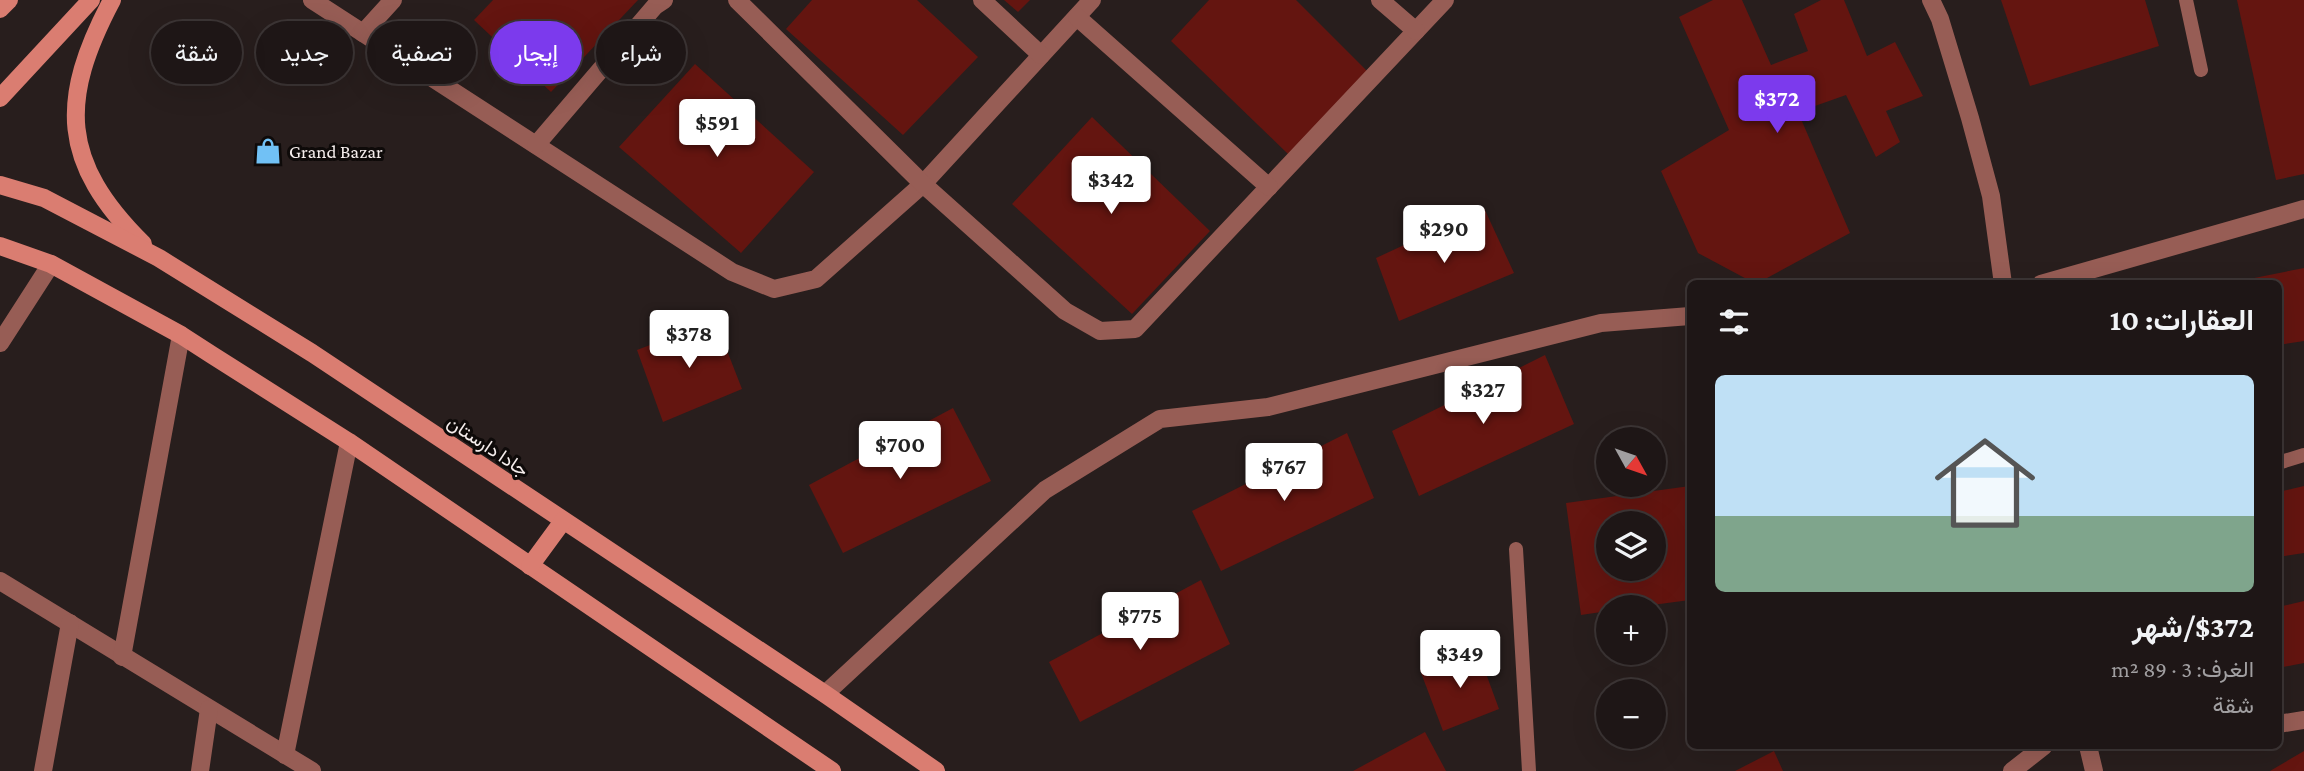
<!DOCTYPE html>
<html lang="ar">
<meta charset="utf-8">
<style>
body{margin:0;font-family:"Crimson Pro",Vazirmatn,serif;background:#261f1f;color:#f1f3f6;direction:rtl;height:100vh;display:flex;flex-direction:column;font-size:26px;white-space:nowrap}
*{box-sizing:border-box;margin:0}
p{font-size:23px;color:#a19fa1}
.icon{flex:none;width:38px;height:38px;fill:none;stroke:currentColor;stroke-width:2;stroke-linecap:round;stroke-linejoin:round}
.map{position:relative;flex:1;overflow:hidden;direction:ltr}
.drawer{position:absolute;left:1687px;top:280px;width:595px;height:469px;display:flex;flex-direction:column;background:#1e1616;border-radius:10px;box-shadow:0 7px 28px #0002,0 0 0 2px #3c3535;direction:rtl}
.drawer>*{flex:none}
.top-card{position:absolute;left:21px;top:21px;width:665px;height:63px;direction:rtl;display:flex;gap:14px}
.needle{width:46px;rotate:130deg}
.fabs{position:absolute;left:1596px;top:427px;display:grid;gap:14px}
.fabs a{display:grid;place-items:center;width:70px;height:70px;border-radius:50%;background:#1e1616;box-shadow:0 7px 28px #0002,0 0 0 2px #3c3535;font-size:35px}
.price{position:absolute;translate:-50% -60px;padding:0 16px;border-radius:7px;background:#fff;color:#222;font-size:23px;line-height:46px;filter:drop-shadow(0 2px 4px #0008)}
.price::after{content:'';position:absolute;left:50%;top:42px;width:21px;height:16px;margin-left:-10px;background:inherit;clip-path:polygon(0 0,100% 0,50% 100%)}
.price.selected{background:#7c3aed;color:#fff}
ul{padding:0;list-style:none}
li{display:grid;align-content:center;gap:14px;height:371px;padding:0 28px}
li+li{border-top:2px solid #3c3535}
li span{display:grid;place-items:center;height:217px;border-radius:10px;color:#555}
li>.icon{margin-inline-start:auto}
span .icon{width:126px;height:126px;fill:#fffc;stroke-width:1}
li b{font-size:30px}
h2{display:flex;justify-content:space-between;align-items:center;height:84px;padding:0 28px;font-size:30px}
.pill{padding:0 24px;border-radius:32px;background:#1e1616;box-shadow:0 7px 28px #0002,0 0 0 2px #3c3535;font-size:24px;line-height:63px}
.pill.selected{background:#7c3aed;color:#fff}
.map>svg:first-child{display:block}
</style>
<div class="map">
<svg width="2304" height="771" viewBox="0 0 2304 771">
<rect width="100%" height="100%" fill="#281e1d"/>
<!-- building -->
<g fill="#641510" fill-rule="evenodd">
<polygon points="493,0 638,0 551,92 474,20"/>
<polygon points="812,0 917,0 978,57 903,135 786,29"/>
<polygon points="1004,0 1030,0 1018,12"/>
<polygon points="1209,0 1296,0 1368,72 1288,154 1171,41"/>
<polygon points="1713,0 1742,0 1771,65 1808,51 1794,14 1821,0 1844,0 1867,56 1895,42 1923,96 1886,111 1900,142 1876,157 1846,95 1798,112 1850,233 1756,284 1698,253 1661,171 1729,130 1679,17"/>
<polygon points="2001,0 2145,0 2159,46 2030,86"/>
<polygon points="2237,0 2304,0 2304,174 2276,180"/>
<polygon points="695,64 814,172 741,253 619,147"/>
<polygon points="1092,117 1210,231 1132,314 1012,204"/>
<polygon points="1484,208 1514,273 1399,321 1376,258"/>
<polygon points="2304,268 2304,341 2278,345 2278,284 2234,282"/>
<polygon points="715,320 742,389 663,422 637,350"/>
<polygon points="1545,355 1574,424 1419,496 1392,431"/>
<polygon points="953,408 991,481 843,553 809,485"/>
<polygon points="1347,433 1374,498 1221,571 1192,511"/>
<path d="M1690,486V600L1637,607H1608V611L1581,615L1566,503ZM1608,523H1654V569H1608Z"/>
<polygon points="2304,486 2304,553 2278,557 2278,492"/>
<polygon points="1201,580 1230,644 1080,722 1049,662"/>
<polygon points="2304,601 2304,663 2278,668 2278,607"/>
<polygon points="1477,649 1499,709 1443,731 1420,670"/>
<polygon points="1425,732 1446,771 1353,771"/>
<polygon points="1774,751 1783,771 1735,771"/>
<polygon points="2304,751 2304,771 2270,771"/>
</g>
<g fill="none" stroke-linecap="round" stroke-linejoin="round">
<!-- lane -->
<g stroke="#975d55" stroke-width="14">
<polyline points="2186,0 2201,70"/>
<polyline points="2278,463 2304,455"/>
<polyline points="1516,549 1529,771"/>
</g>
<!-- street -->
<g stroke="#975d55" stroke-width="18">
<polyline points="312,0 732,272 774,289 816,279 923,184 1092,0"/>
<polyline points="737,0 923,184 1065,311 1100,331 1135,329 1445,0"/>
<polyline points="982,0 1041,55"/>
<polyline points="1380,0 1416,31"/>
<polyline points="1931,0 1940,19 1970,118 1991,196 2003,284"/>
<polyline points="1077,17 1269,187"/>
<polyline points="363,33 393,0"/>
<polyline points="536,145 655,6 664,0"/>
<polyline points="2041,284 2304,209"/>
<polyline points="0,343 51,264"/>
<polyline points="0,581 312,771"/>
<polyline points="122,657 181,335"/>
<polyline points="825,694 1045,490 1160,419 1268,407 1601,323 1690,316"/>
<polyline points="2278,724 2304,720"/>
<polyline points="2088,746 2094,771"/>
<polyline points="285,755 349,442"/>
<polyline points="43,771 70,623"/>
<polyline points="200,771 209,709"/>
<polyline points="2012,771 2044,746"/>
</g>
<!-- secondary -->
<g stroke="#da7d71" stroke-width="18">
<path d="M112,0C59,100 60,162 143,244"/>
<polyline points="0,9 9,0"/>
<polyline points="0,98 91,0"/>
<polyline points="0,185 44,198 159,258 312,353 825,694 936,771"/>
<polyline points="0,246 51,264 181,335 212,355 349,442 832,771"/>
<polyline points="530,566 563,521"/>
</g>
</g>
<!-- icons -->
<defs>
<g id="shop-bare" transform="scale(2.1)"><path d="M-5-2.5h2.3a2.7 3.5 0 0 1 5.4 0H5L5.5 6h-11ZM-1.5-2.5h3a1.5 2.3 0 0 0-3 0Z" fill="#71c1f5" stroke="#0e0a09" stroke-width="2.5" paint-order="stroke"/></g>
</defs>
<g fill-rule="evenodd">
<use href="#shop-bare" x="268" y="151"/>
</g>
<g text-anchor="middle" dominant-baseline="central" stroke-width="6" stroke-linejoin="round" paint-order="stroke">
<!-- poi labels -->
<g font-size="19" fill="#f6eeed" stroke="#0e0a09" text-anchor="start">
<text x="289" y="151">Grand Bazar</text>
</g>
<!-- street labels -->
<g font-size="19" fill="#f6eeed" stroke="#0e0a09">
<text transform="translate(488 446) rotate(34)">جادا دارستان</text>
</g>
</g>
</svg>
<div class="fabs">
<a><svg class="needle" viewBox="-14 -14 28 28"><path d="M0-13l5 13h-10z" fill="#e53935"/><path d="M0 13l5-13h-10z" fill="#a19fa1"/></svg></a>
<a><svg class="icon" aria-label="layers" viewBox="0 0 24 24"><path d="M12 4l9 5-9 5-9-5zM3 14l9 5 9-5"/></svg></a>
<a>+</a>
<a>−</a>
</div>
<b class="price selected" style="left:1777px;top:135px">$372</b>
<b class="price" style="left:717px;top:159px">$591</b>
<b class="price" style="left:1111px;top:216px">$342</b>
<b class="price" style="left:1444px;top:265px">$290</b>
<b class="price" style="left:689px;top:370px">$378</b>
<b class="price" style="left:1483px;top:426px">$327</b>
<b class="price" style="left:900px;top:481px">$700</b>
<b class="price" style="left:1284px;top:503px">$767</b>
<b class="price" style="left:1140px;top:652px">$775</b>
<b class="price" style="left:1460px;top:690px">$349</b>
<div class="top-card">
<a class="pill">شراء</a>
<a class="pill selected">إيجار</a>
<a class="pill">تصفية</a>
<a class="pill">جديد</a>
<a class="pill">شقة</a>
</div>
<section class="drawer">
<h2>العقارات: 10<svg class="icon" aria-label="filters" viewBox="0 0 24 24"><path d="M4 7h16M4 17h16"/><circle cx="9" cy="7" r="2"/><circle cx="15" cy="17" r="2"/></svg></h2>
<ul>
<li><span style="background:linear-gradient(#bfe0f5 65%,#7fa58c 0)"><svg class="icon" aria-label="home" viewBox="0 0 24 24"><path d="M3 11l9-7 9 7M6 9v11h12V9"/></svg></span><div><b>$372/شهر</b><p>الغرف: 3 · 89 m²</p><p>شقة</p></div></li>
</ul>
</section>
</div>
